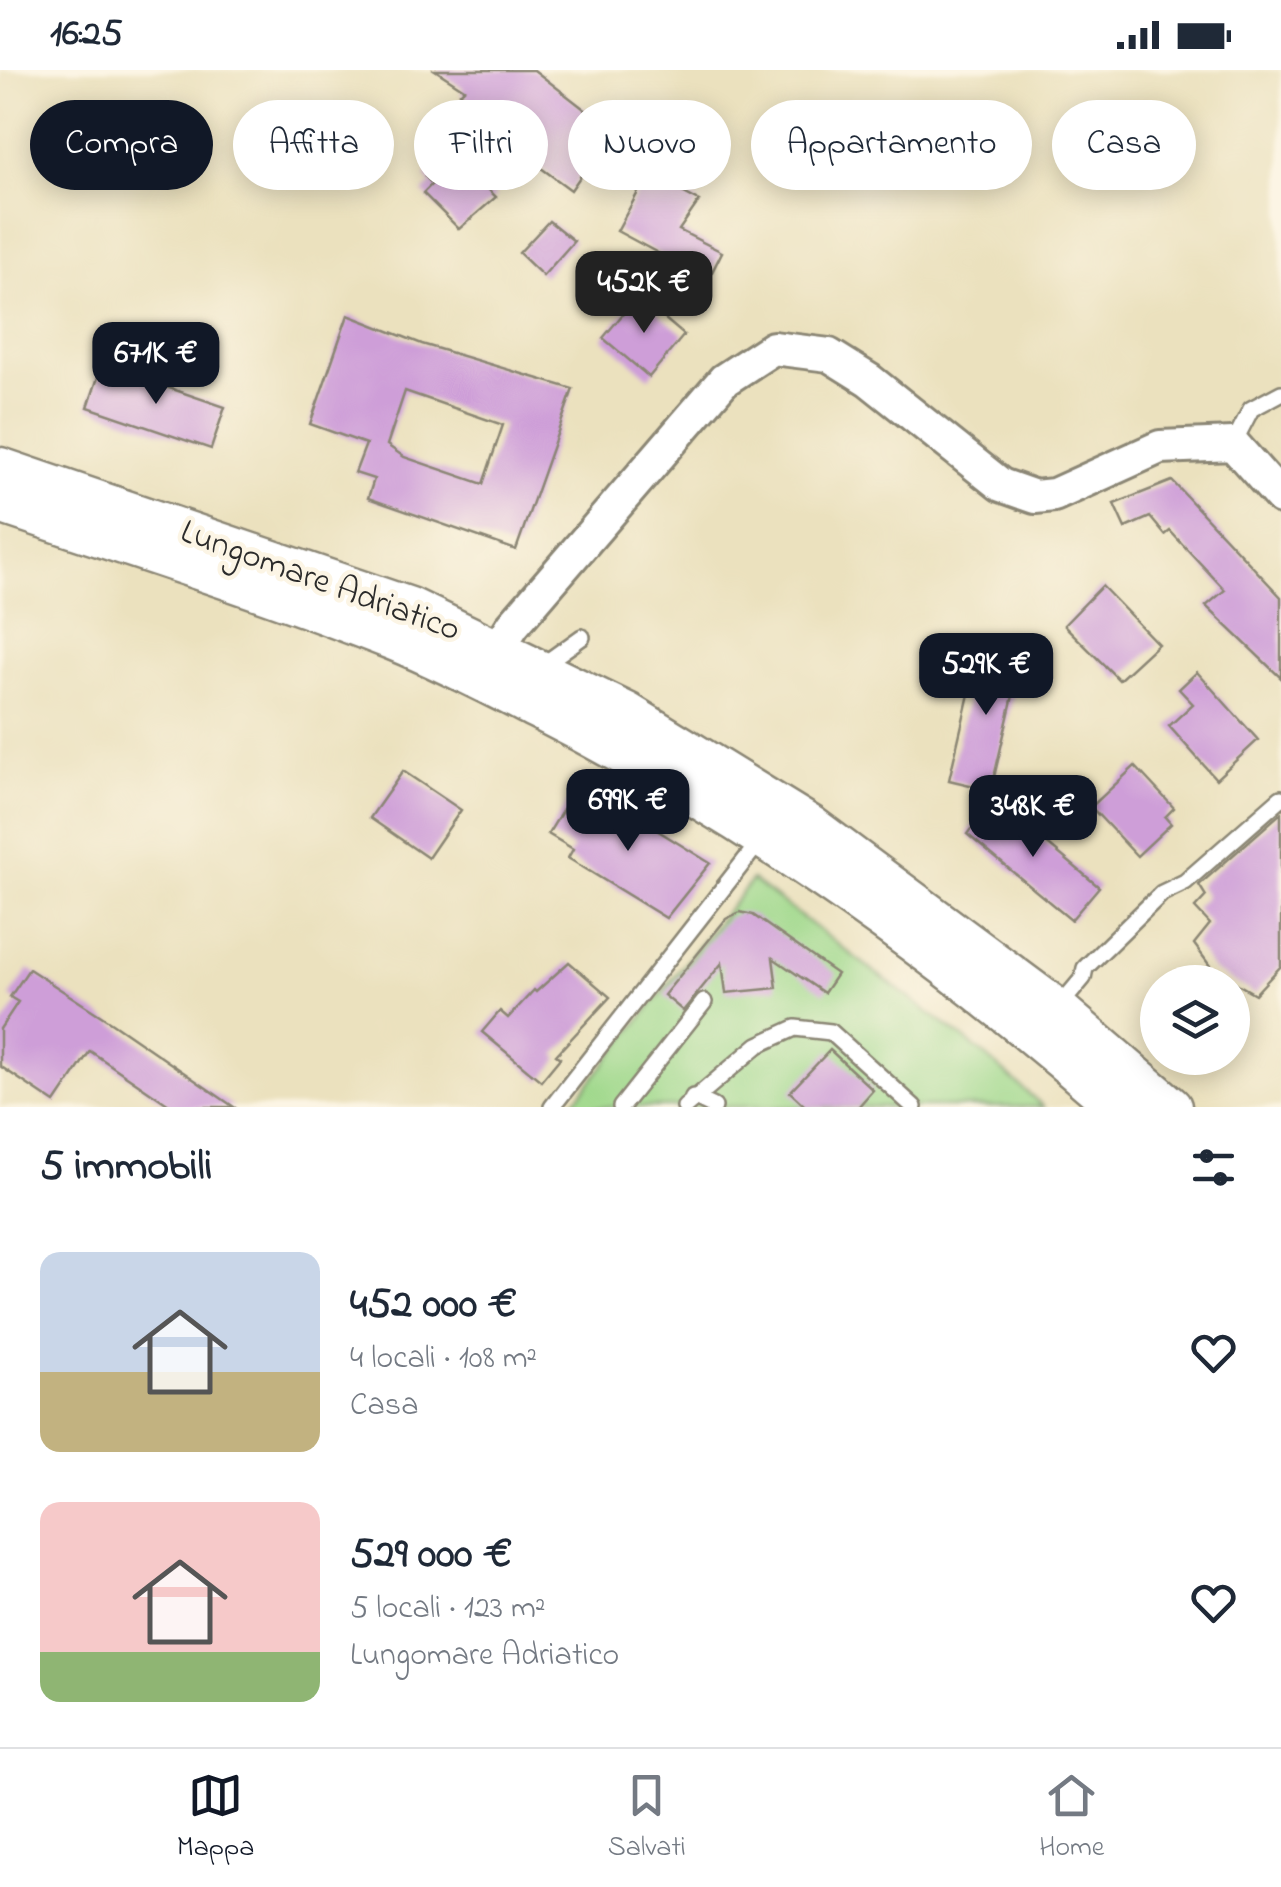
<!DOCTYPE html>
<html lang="it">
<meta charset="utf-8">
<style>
body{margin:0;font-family:"Indie Flower",sans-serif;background:#f2f2f3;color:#1f2937;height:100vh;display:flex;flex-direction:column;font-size:38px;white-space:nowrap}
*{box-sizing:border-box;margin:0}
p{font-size:32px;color:#747a83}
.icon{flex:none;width:55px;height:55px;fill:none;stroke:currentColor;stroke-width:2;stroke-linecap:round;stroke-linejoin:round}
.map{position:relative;height:1037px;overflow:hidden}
.details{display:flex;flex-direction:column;background:#fff;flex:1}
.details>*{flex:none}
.guide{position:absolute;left:30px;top:30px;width:1222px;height:90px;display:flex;gap:20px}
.controls{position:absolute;left:1140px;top:895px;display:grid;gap:20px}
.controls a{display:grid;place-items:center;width:110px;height:110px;border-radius:50%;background:#fff;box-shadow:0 5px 25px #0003;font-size:50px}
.price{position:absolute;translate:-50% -85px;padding:0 22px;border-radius:20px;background:#111827;color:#fff;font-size:32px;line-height:65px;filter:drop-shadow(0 2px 5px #0008)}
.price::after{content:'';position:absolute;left:50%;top:60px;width:30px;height:22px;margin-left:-15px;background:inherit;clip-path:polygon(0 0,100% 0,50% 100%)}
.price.selected{background:#222;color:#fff}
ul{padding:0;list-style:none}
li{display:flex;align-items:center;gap:30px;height:250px;padding:0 40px}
li span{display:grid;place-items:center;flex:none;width:280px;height:200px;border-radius:20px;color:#555}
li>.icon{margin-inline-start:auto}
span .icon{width:120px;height:120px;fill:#fffc;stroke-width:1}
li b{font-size:42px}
h2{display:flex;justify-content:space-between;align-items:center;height:120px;padding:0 40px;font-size:42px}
.pill{padding:0 35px;border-radius:45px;background:#fff;box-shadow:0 5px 25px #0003;font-size:35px;line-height:90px}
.pill.selected{background:#111827;color:#fff}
.status{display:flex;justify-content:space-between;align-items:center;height:70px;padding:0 50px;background:#fff;direction:ltr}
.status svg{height:28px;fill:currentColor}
.menu{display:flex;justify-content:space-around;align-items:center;height:140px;border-top:2px solid #e0e1e3;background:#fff;font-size:28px;color:#747a83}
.menu a{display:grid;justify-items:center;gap:5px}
.menu .selected{color:#111827}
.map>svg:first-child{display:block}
</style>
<div class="status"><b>16:25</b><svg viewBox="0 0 49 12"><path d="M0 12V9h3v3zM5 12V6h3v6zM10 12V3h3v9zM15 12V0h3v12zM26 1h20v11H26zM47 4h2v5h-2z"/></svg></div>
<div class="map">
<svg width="1281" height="1037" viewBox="0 0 1281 1037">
<rect width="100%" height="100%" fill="#fcf5e5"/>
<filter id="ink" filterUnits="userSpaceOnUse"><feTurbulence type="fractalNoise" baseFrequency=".01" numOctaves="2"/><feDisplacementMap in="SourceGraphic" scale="20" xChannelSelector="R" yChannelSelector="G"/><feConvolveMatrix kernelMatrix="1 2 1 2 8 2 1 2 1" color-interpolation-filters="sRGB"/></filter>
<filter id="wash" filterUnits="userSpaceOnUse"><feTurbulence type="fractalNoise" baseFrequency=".0048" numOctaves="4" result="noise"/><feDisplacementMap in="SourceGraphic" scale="40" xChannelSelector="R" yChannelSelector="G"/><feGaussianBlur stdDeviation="2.25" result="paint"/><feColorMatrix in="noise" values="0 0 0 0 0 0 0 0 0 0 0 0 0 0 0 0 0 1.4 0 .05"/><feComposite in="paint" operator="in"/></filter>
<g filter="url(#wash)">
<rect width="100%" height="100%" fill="#ebe1be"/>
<!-- green -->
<polygon fill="#9fd88b" stroke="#65825b" stroke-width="2.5" points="752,810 980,981 1044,1037 570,1037"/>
<g id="blocks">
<!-- building -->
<g fill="#ce9ed8" fill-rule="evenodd">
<polygon points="435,0 534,0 642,84 627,102 593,88 571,120 518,81 525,73 460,23 464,19"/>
<polygon points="450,81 496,127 459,159 423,123 432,114 425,106"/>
<polygon points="648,104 699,131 679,160 722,182 708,210 667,191 669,189 617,161"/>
<polygon points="549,151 574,171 543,206 519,183"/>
<polygon points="638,226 684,265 649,307 603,268"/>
<path d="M348,245L422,274L573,319L516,480L368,428L374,409L355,403L366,374L310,354ZM405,321L503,355L483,414L404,387L387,375Z"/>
<polygon points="102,295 225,337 211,379 88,337"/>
<polygon points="1172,411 1281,527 1281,608 1206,536 1225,520 1170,461 1165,465 1150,447 1125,458 1114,434"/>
<polygon points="1102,516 1158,574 1119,610 1064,555"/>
<polygon points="980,577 1022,587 991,720 949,710"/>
<polygon points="1197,602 1258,670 1216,709 1169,656 1193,634 1179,619"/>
<polygon points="1135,696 1174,738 1165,747 1171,754 1137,786 1091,737"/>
<polygon points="403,701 461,740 428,788 370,748"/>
<polygon points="572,725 597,740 605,728 710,793 666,848 568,788 573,779 548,764"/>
<polygon points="995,730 1099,817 1071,850 967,764"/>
<polygon points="1281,743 1281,896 1255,924 1213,900 1194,874 1210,854 1195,838 1206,826 1199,815"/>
<polygon points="740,842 753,845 837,904 824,923 773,888 777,918 726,923 722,893 683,941 664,925 726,849"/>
<polygon points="569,892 610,927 556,985 560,988 541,1011 482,962 500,941 508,948 534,920 536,922"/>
<polygon points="29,899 112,953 234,1037 172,1037 90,981 55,1033 0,996 0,959 18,932 10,927"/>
<polygon points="830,980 873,1020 858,1037 806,1037 790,1022"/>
</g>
</g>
</g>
<g filter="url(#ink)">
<use href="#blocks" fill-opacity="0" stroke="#8b8674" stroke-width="2.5"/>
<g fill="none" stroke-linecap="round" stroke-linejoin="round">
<!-- service casing -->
<g stroke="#8b8674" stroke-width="20">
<g id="service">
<polyline points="1233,374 1251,339 1281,323"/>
<polyline points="540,597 582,567"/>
<polyline points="1057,939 1083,908 1085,898 1162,823 1185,812 1281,728"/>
<polyline points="693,1027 714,1037"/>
<polyline points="552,1037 753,780 765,771"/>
<polyline points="621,1037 704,932"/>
<polyline points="685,1037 758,975 795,958 831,962 914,1037"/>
</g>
</g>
<!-- minor casing -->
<g stroke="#8b8674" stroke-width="38">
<polyline id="minor" points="484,601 513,555 724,310 773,278 829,285 869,310 1001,415 1035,427 1054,425 1160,377 1233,374 1281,428"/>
</g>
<!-- tertiary casing -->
<g stroke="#8b8674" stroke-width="45">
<g id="tertiary">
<polyline points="0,398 410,538 627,643 812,757 1057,939 1171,1037"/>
<path d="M0,433C132,477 265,519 394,570C443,590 491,615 538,639C748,745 941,882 1118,1037"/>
</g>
</g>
<!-- service -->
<use href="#service" stroke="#fff" stroke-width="15"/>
<!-- minor -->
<use href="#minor" stroke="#fff" stroke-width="32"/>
<!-- tertiary -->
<use href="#tertiary" stroke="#fff" stroke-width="40"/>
</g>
</g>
<g text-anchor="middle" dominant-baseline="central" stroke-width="9" stroke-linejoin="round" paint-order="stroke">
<!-- street labels -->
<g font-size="35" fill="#2b2b2b" stroke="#fcf5e5">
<text transform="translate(320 512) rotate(20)">Lungomare Adriatico</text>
</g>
</g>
</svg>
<div class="controls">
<a><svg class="icon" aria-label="layers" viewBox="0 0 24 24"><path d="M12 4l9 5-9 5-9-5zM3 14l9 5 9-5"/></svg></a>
</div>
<b class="price selected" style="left:644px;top:266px">452K €</b>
<b class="price" style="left:156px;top:337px">671K €</b>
<b class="price" style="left:986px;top:648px">529K €</b>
<b class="price" style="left:628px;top:784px">699K €</b>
<b class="price" style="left:1033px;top:790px">348K €</b>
<div class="guide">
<a class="pill selected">Compra</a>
<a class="pill">Affitta</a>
<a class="pill">Filtri</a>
<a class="pill">Nuovo</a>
<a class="pill">Appartamento</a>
<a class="pill">Casa</a>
</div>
</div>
<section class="details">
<h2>5 immobili<svg class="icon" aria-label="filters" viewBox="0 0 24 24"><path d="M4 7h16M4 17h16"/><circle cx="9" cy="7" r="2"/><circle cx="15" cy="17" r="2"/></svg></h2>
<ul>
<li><span style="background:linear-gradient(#c9d6e8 60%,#c2b280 0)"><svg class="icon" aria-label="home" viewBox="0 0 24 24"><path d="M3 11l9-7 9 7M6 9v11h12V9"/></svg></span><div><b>452 000 €</b><p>4 locali · 108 m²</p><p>Casa</p></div><svg class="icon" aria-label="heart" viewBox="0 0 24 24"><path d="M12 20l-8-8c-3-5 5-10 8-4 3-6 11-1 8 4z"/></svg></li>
<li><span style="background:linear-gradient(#f6c9c9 75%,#8fb573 0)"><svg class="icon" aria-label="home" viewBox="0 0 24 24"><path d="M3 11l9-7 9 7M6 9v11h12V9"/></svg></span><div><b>529 000 €</b><p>5 locali · 123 m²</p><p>Lungomare Adriatico</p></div><svg class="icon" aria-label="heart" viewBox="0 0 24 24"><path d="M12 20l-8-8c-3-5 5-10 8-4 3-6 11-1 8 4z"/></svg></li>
</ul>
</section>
<nav class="menu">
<a class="selected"><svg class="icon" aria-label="map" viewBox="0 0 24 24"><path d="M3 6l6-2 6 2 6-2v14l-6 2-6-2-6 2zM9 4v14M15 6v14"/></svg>Mappa</a>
<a><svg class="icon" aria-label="saved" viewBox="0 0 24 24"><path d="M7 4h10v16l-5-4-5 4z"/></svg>Salvati</a>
<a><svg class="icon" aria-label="home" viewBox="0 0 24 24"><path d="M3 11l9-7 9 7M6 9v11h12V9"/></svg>Home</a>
</nav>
